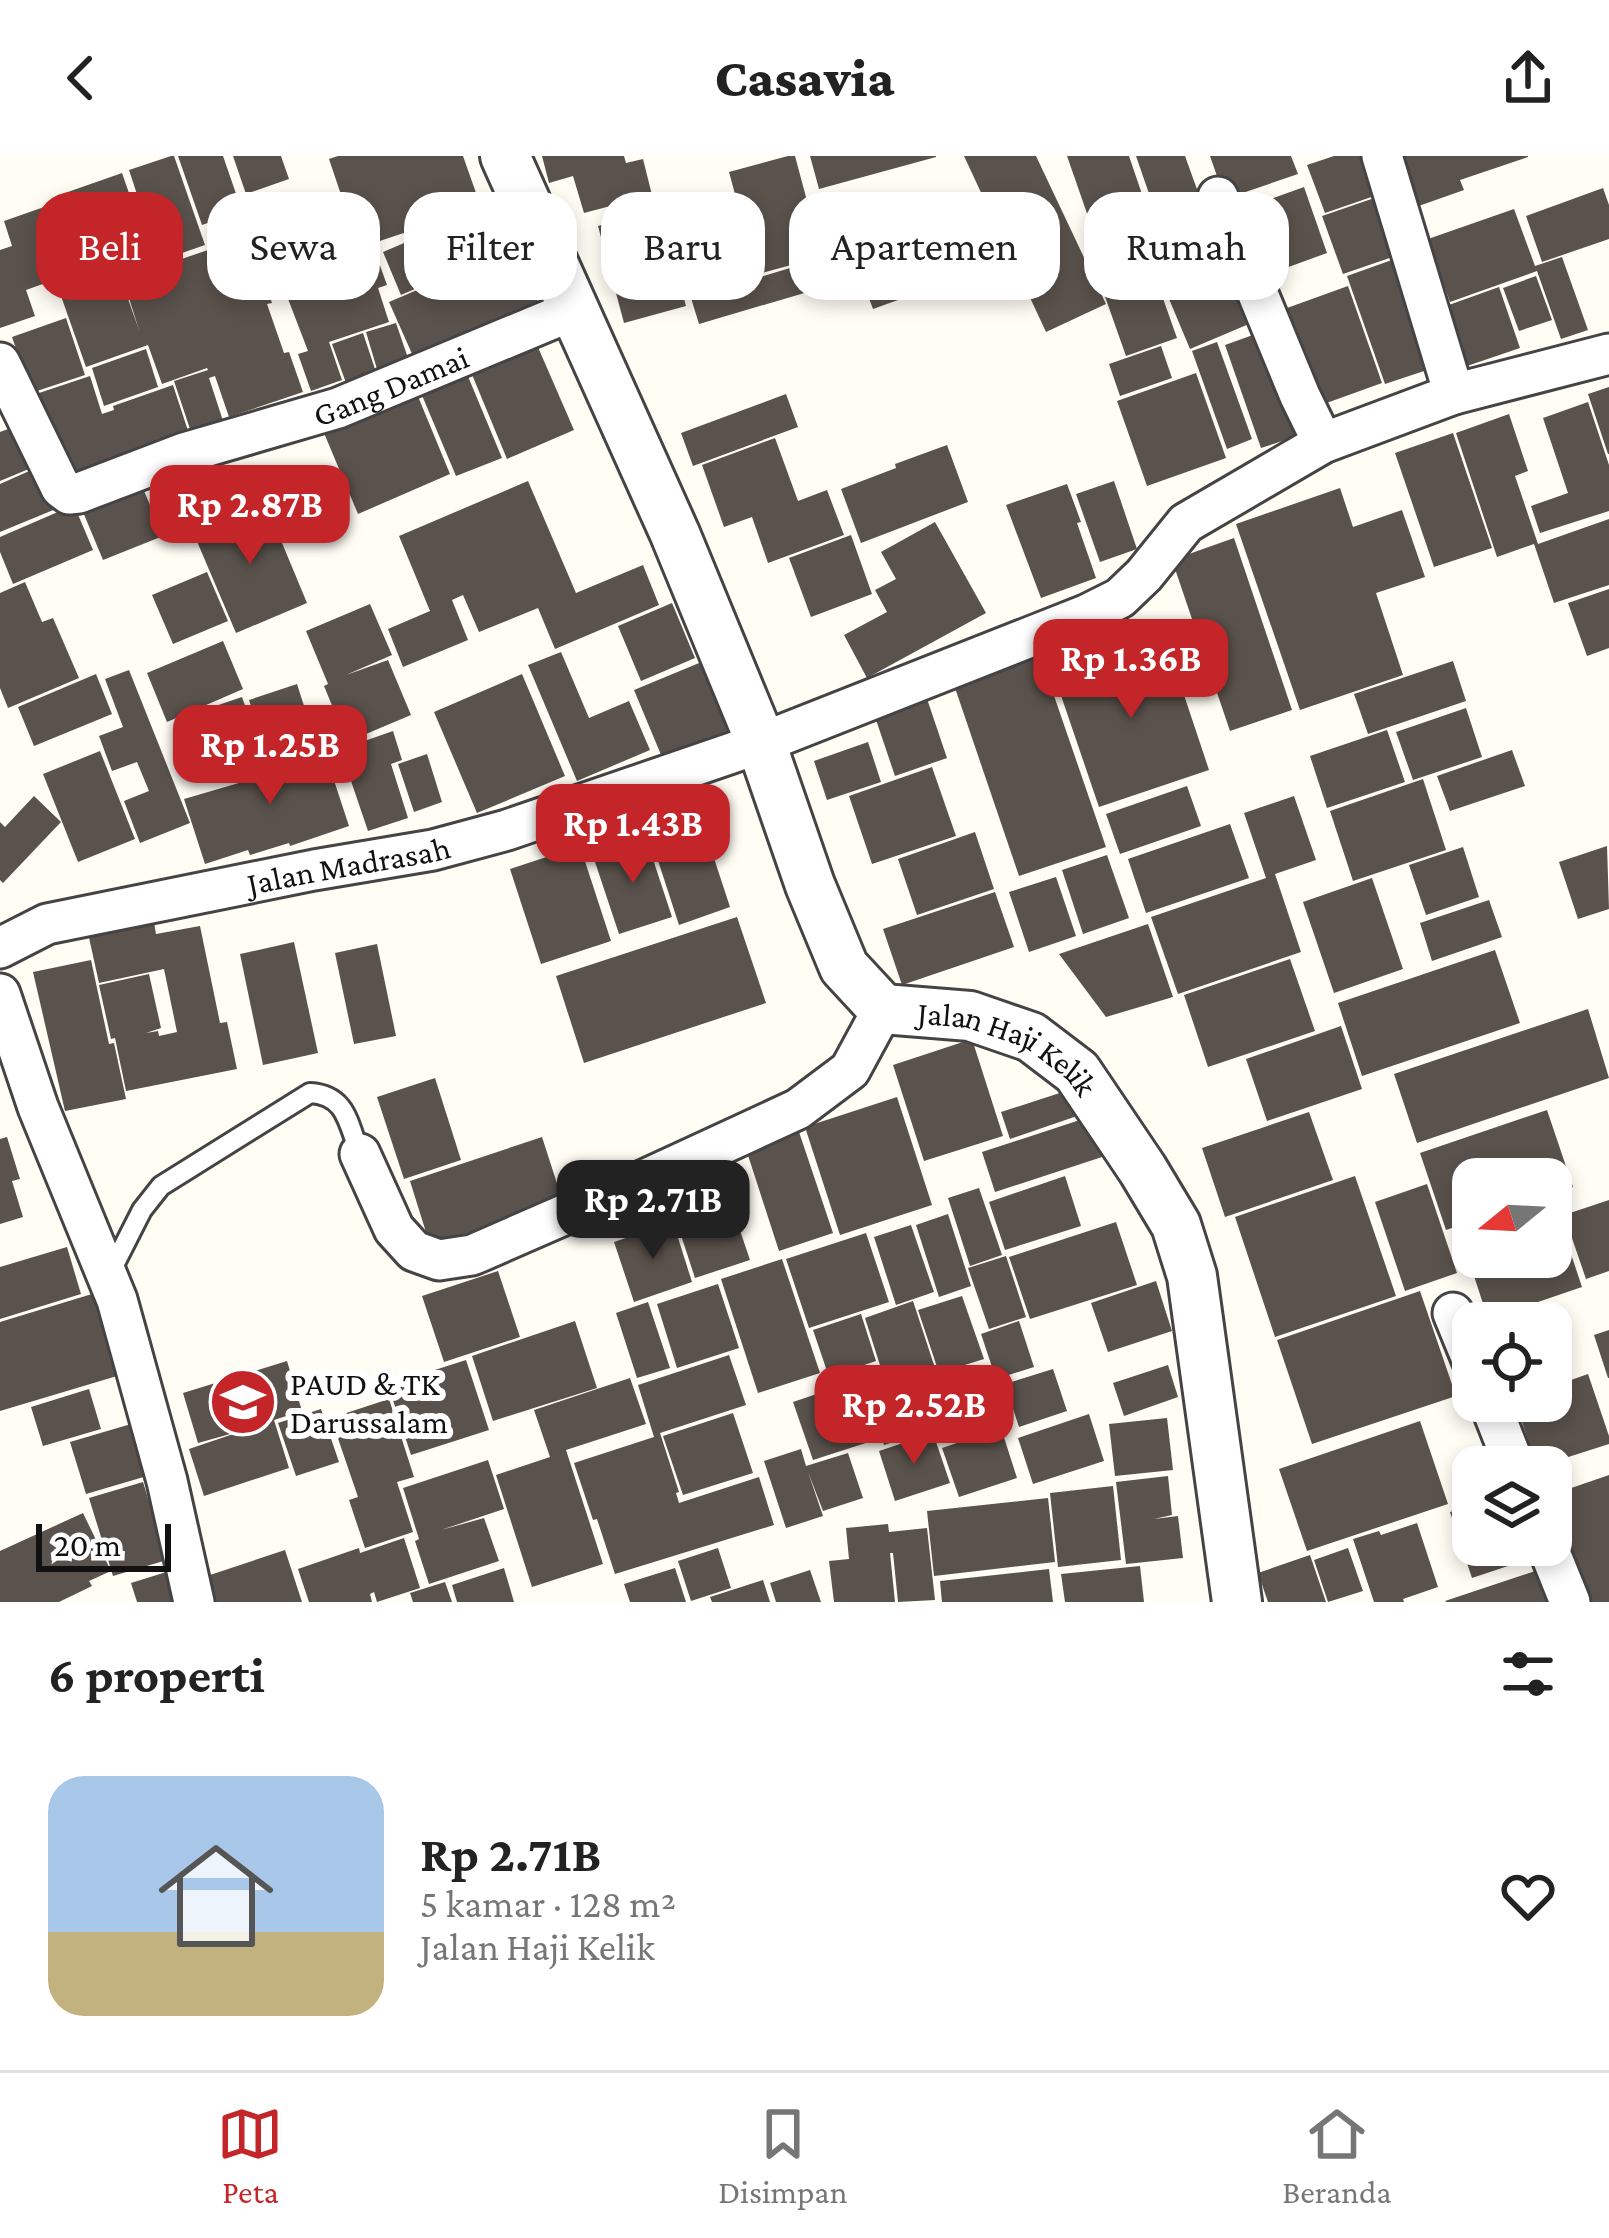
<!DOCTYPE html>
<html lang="id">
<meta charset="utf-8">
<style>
body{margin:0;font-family:"Crimson Pro",serif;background:#f2f2f2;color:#222;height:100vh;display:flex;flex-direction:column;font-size:45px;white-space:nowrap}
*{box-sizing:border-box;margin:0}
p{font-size:39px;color:#767676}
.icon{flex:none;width:66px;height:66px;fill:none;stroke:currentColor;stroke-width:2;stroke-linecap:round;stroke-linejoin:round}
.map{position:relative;height:1446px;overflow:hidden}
.side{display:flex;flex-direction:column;background:#fff;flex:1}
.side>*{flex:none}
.top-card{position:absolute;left:36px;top:36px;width:1539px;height:108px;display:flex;gap:24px}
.needle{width:78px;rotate:252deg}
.fabs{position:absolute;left:1452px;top:1002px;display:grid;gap:24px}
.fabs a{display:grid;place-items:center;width:120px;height:120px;border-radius:24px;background:#fff;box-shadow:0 6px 18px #0003;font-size:60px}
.scale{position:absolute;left:36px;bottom:30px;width:135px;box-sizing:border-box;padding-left:12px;border:6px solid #111;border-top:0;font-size:33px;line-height:42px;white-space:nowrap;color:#111;-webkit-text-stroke:9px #fff;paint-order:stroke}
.price{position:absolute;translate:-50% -102px;padding:0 27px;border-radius:24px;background:#c42529;color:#fff;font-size:39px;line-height:78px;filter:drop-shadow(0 3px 6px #0008)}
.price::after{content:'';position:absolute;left:50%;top:72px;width:36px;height:27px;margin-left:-18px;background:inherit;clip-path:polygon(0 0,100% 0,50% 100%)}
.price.active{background:#222;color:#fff}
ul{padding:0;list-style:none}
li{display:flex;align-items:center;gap:36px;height:300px;padding:0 48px}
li+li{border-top:3px solid #e0e0e0}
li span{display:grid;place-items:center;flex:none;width:336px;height:240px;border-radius:36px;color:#555}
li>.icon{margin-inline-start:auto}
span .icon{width:144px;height:144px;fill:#fffc;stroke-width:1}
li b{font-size:51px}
h2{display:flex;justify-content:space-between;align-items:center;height:144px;padding:0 48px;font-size:51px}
.tag{padding:0 42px;border-radius:36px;background:#fff;box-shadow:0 6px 18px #0003;font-size:42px;line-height:108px}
.tag.active{background:#c42529;color:#fff}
header{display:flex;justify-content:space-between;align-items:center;height:156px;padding:0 48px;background:#fff;font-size:54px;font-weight:800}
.tab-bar{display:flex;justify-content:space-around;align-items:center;height:168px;border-top:3px solid #e0e0e0;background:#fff;font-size:33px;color:#767676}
.tab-bar a{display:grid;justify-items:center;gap:6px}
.tab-bar .active{color:#c42529}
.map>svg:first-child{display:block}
</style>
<header><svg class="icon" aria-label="back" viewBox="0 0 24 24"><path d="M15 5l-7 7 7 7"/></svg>Casavia<svg class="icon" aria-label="share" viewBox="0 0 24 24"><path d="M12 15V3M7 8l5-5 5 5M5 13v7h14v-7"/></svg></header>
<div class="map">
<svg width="1609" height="1446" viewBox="0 0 1609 1446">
<rect width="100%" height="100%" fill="#fffdf4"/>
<!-- building -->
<g fill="#5a524c">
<polygon points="171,0 174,0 205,89 159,105 129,14"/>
<polygon points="178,0 223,0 242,55 202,69"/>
<polygon points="233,0 281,0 289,23 246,38"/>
<polygon points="338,0 463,0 481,51 359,92 329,3"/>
<polygon points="542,0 624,0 626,7 643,3 652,39 584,57 573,20 549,27"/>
<polygon points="788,0 795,0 810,56 801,59 813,103 736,124 724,80 745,75 729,16"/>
<polygon points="810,0 936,0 936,1 819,33"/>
<polygon points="964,0 1036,0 1106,148 1046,176"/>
<polygon points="1067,0 1129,0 1145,47 1090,66"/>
<polygon points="1136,0 1185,0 1198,36 1154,52"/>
<polygon points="1210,0 1291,0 1298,18 1225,43"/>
<polygon points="1334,0 1370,0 1383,37 1325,57 1307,9"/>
<polygon points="1394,0 1528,0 1528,1 1460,24 1464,34 1413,52"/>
<polygon points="122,17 151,100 93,120 90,111 26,134 35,160 0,172 0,94 12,90 4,65 67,43 65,37"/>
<polygon points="1304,31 1327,97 1258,122 1235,56"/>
<polygon points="1603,32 1609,49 1609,83 1542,106 1526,60"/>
<polygon points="1386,38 1407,96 1343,118 1322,60"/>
<polygon points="977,41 1001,107 873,153 848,86"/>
<polygon points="1209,48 1256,165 1190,193 1141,76"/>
<polygon points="660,53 686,150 624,167 598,70"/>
<polygon points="1514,53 1535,110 1562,101 1588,174 1561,183 1537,115 1450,146 1428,83"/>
<polygon points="456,65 474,107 401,139 383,96"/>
<polygon points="1136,66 1177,182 1126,200 1085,84"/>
<polygon points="249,80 272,147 267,148 284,197 289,196 303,236 229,261 215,220 209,222 225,271 193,282 174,225 208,214 207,212 162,228 148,189 86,211 61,140 120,120 139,174 123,123"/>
<polygon points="516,92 538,146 413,200 389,146"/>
<polygon points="836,98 845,125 699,168 691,142"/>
<polygon points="1403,100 1442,209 1385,228 1347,120"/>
<polygon points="378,104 387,129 378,132 389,166 329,186 342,224 311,235 298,198 308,195 285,135"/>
<polygon points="1536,120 1552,164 1519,175 1503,132"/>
<polygon points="1348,130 1382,227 1321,249 1287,152"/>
<polygon points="1499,131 1520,192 1467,210 1446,150"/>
<polygon points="66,162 85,219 31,237 12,181"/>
<polygon points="396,167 408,202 377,213 366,176"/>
<polygon points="1264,175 1301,279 1261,292 1225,189"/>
<polygon points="363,177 376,216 346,227 332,188"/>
<polygon points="534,182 574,274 507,303 468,209"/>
<polygon points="1217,186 1252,283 1227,293 1192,195"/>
<polygon points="1161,190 1172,222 1120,240 1109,208"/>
<polygon points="146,193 158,231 104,250 92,212"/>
<polygon points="1196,217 1226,302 1147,330 1117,245"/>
<polygon points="467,218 502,302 456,320 421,237"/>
<polygon points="90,220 102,258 114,254 113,250 173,229 191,284 66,327 33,239"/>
<polygon points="1609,231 1609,298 1608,298 1588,238"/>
<polygon points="417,238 450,318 358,358 324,277"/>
<polygon points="786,238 798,271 693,310 681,277"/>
<polygon points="1588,246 1609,309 1609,355 1540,377 1531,350 1568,337 1543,262"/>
<polygon points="1509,258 1528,315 1515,320 1538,388 1609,363 1609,429 1554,447 1534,388 1497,401 1456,277"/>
<polygon points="19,269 36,310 0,325 0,276"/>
<polygon points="1453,277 1492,392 1434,411 1395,297"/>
<polygon points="775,282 798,345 827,334 844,379 768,407 752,361 724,371 702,309"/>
<polygon points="947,289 968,346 861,387 841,333 896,312 895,308"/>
<polygon points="195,303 219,361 172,380 148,323"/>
<polygon points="45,308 63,350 0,376 0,328"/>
<polygon points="528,325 576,437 643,409 659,449 555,493 538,452 479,476 463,439 452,444 468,484 403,511 388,473 430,455 399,380"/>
<polygon points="1114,325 1137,393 1100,406 1076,338"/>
<polygon points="1067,328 1081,366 1077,367 1096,422 1041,442 1006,349"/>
<polygon points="142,330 163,380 103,404 83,356"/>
<polygon points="1340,332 1353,371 1402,354 1425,421 1376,437 1403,519 1300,554 1236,368"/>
<polygon points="265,346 307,447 236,477 193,376"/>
<polygon points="74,349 93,394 13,428 0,396 0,381"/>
<polygon points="935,366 986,457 867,522 844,479 887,456 875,434 896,423 881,396"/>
<polygon points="851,379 872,438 811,461 789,402"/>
<polygon points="1234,382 1292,554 1230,575 1172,404"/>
<polygon points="207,416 228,465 173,488 152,439"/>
<polygon points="25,426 42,466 53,462 79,522 8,552 0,532 0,437"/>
<polygon points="1609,433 1609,492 1587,500 1568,447"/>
<polygon points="672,447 695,502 641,525 618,470"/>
<polygon points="370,448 392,499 346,519 388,504 411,559 347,586 324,530 328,528 306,475"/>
<polygon points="1164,479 1209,614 1099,651 1053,516"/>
<polygon points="223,485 243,533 167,566 147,517"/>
<polygon points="561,496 589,562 629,545 650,594 577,625 528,509"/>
<polygon points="1039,496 1106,691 1019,720 953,526"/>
<polygon points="716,500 746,572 664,606 634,534"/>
<polygon points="1453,505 1466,545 1368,578 1354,538"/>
<polygon points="129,514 190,667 140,687 124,645 149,635 137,606 112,615 99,580 123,571 105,523"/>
<polygon points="96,518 112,558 34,590 18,551"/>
<polygon points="522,518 565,620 477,657 434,556"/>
<polygon points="297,528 314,581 266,597 249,544"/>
<polygon points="924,534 947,602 895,620 872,552"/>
<polygon points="242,541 258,586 228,596 224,584 197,593 186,560"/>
<polygon points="1466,552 1482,601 1413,624 1396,576"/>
<polygon points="1387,574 1405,626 1327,652 1310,600"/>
<polygon points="393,575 402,604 391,608 408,662 368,675 350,622 345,623 336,595"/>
<polygon points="321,585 349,670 290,690 289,687 250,699 248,694 205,708 184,643 266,619 261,604"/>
<polygon points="868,586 881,626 827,644 814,605"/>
<polygon points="1512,594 1525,630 1450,655 1437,620"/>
<polygon points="100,595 135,683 78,706 43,618"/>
<polygon points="427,598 442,646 414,656 398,608"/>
<polygon points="932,611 956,680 872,708 849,640"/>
<polygon points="688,623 730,751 679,769 637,640"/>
<polygon points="1423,623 1446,694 1353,725 1330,655"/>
<polygon points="1187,630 1201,670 1120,698 1106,658"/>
<polygon points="34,640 61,666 3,727 0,724 0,666 5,671"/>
<polygon points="1294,640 1316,704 1275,718 1301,796 1178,838 1151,761 1266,722 1244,657"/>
<polygon points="1230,668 1249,722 1146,757 1128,703"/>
<polygon points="975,676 994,733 917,759 898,703"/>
<polygon points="646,682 672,761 619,778 593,700"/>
<polygon points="580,690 611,785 541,808 510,713"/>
<polygon points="1607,690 1609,753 1578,763 1559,706"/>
<polygon points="1463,691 1479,741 1426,759 1409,709"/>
<polygon points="1107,699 1129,762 1083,778 1062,714"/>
<polygon points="1056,721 1076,780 1029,796 1009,736"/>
<polygon points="1372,722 1403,813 1334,837 1303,746"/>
<polygon points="995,736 1014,791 902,829 883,773"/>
<polygon points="1489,744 1502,781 1432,805 1420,767"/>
<polygon points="152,755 156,778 200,770 220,867 227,866 237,913 126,935 115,882 111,883 99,829 149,818 161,872 146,877 158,875 159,880 177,876 164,813 99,827 86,768"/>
<polygon points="737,761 766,847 584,907 556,820"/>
<polygon points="1148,768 1173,841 1106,861 1059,798"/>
<polygon points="294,786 318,897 263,909 240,798"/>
<polygon points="377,788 396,880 354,888 335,797"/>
<polygon points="1495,794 1520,867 1362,920 1338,847"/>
<polygon points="1290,803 1315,875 1208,911 1184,839"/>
<polygon points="91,804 109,888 114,887 126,943 65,955 33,816"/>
<polygon points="1588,853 1609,922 1417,987 1394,918"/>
<polygon points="1341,870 1362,933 1267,965 1246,903"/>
<polygon points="972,883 1003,980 924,1005 893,909"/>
<polygon points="435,922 461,1004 404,1023 377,941"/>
<polygon points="1069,934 1077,960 1010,983 1001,956"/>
<polygon points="897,941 932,1049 840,1079 805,971"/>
<polygon points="1547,954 1573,1031 1551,1038 1551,1023 1473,1023 1473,1065 1446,1074 1420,997"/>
<polygon points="1309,956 1333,1024 1225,1061 1202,992"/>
<polygon points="1089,961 1102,1001 995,1036 982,996"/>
<polygon points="798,973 833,1077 779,1095 745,990"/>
<polygon points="7,981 20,1023 12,1025 23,1061 0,1068 0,983"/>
<polygon points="542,981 563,1046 430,1089 410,1025"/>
<polygon points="718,1009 750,1104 695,1122 664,1027"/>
<polygon points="1065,1020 1081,1070 1005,1094 989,1046"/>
<polygon points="1355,1020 1396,1140 1275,1181 1235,1061"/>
<polygon points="1427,1028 1457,1117 1405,1135 1375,1046"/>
<polygon points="979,1032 1002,1099 970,1110 948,1042"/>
<polygon points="1552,1041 1582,1131 1488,1163 1461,1080 1473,1076 1473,1101 1551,1101"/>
<polygon points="1609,1044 1609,1115 1586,1123 1564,1059"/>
<polygon points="948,1058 971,1130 939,1141 916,1069"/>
<polygon points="673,1066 692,1126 634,1146 614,1086"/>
<polygon points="1116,1066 1137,1129 1030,1163 1009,1101"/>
<polygon points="911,1069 934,1136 896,1149 874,1081"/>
<polygon points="866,1077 889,1146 809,1172 786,1103"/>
<polygon points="67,1091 81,1138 0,1163 0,1111"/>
<polygon points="1006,1100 1026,1161 989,1173 968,1112"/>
<polygon points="782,1103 820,1217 758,1237 721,1123"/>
<polygon points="498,1115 520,1181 444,1206 422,1140"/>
<polygon points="1156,1125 1172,1175 1108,1196 1091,1147"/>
<polygon points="718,1128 739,1192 677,1212 657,1148"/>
<polygon points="1420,1135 1456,1240 1312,1288 1277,1184"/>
<polygon points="92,1138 117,1220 0,1255 0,1166"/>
<polygon points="962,1140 984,1203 939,1217 918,1154"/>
<polygon points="913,1145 934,1209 885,1225 865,1162"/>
<polygon points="648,1146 670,1212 637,1222 616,1157"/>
<polygon points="861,1158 876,1205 829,1221 813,1174"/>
<polygon points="575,1165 597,1232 493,1265 472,1200"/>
<polygon points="1019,1165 1034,1211 996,1223 981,1178"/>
<polygon points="1609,1174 1609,1222 1608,1222 1594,1179"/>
<polygon points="729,1199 746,1249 660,1277 679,1336 676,1337 679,1347 759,1321 774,1369 615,1418 597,1363 593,1364 574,1307 654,1281 638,1229"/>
<polygon points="466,1204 489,1274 411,1299 388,1229"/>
<polygon points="287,1205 302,1255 274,1264 289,1312 204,1340 189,1293 248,1273 198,1287 183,1237"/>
<polygon points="1168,1209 1178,1241 1124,1260 1113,1227"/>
<polygon points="1053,1213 1067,1255 1019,1271 1005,1228"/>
<polygon points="919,1217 937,1272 884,1289 865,1234"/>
<polygon points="1588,1218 1609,1280 1609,1288 1537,1311 1515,1245 1551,1245 1551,1231"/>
<polygon points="990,1221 1003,1263 945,1282 930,1241"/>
<polygon points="630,1222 646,1268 566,1294 603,1408 532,1431 496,1319 550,1301 534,1254"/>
<polygon points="855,1225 875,1284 813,1304 793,1246"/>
<polygon points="89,1233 101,1273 43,1290 31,1251"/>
<polygon points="389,1243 414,1321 397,1326 413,1376 365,1392 349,1344 358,1341 331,1262"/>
<polygon points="321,1253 339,1306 296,1320 278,1267"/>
<polygon points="733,1257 753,1317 683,1339 663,1280"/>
<polygon points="1089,1258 1104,1305 1033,1328 1018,1282"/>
<polygon points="1167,1262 1173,1314 1115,1320 1109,1268"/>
<polygon points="1420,1265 1448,1348 1307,1395 1279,1313"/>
<polygon points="131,1268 147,1320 86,1338 70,1286"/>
<polygon points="1001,1272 1017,1322 959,1341 942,1292"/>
<polygon points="933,1277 950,1327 895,1345 879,1295"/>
<polygon points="801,1293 806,1310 848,1297 863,1342 823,1355 808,1316 823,1360 786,1372 764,1305"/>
<polygon points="488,1304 504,1353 441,1374 484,1362 499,1405 429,1428 415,1385 419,1383 403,1332"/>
<polygon points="1609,1319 1609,1446 1579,1446 1551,1364 1551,1339"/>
<polygon points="1168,1320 1172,1359 1154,1363 1178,1360 1183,1402 1126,1408 1116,1326"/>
<polygon points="143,1326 167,1404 113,1420 89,1342"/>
<polygon points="1113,1330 1121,1404 1058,1411 1050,1337"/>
<polygon points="1048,1342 1055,1406 934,1420 927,1355"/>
<polygon points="1473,1349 1473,1389 1524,1389 1529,1403 1472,1422 1450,1356"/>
<polygon points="83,1357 111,1415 89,1425 92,1430 59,1446 0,1446 0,1395"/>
<polygon points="1417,1367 1438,1431 1403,1443 1404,1446 1374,1446 1353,1383 1379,1375 1381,1379"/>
<polygon points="888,1368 889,1376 927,1372 935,1444 898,1446 893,1397 890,1397 895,1446 834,1446 829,1405 849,1403 846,1372"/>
<polygon points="404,1382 420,1432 377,1446 374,1436 370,1438 372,1446 309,1446 298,1413 359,1392 360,1397"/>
<polygon points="718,1392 731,1432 691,1445 678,1405"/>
<polygon points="1348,1392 1363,1435 1328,1446 1314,1404"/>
<polygon points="285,1394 302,1446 209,1446 201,1422"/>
<polygon points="1310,1399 1326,1446 1268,1446 1258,1417"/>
<polygon points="1140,1410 1144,1446 1065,1446 1061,1418"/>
<polygon points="1550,1410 1563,1446 1446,1446 1445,1445"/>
<polygon points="504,1412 514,1446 457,1446 452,1429"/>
<polygon points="675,1412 686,1446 630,1446 624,1428"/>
<polygon points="176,1413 182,1446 137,1446 131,1427"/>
<polygon points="1049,1413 1053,1446 942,1446 940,1425"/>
<polygon points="810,1414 821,1446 776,1446 770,1427"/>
<polygon points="763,1424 770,1446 712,1446 710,1441"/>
<polygon points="445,1426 452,1446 413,1446 410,1437"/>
</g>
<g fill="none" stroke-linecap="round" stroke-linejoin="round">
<!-- service casing -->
<g stroke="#444" stroke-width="24">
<path id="service" d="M109,1119L142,1054L161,1030L310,937C347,939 348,968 360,998"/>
</g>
<!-- minor casing -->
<g stroke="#444" stroke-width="45">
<g id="minor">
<polyline points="1382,0 1454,238"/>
<polyline points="1218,41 1300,240 1323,287"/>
<path id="s1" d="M0,207L61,332L69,338L79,337L184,297L338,252L576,153"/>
<path id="s2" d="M0,792L47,768L314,714L433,694L507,674L761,587L1086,459L1120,442L1144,419L1186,367L1323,287L1454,238L1609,198"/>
<polyline points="0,838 38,951 117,1144 167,1325 194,1446"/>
<polyline points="360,998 394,1073 414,1095 439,1104 472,1099 644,1024 798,953 850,914 883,853"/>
<polyline points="1453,1157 1473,1206"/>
<polyline points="1489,1245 1515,1311"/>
<polyline points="1547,1389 1570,1446"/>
</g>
</g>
<!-- tertiary casing -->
<g stroke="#444" stroke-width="54">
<g id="tertiary">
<path id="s3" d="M505,0L675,378L761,587L810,729L844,811L883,853L970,860L1031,881L1077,916L1143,1014L1176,1069L1192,1120L1237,1446"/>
</g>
</g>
<!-- service -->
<use href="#service" stroke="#fff" stroke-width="18"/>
<!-- minor -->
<use href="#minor" stroke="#fff" stroke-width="39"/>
<!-- tertiary -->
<use href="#tertiary" stroke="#fff" stroke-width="48"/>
</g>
<!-- icons -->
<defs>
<g id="school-disc" transform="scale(3.45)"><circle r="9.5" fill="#c42529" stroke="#fff"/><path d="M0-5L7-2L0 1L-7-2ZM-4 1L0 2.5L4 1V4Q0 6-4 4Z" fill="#fff"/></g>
</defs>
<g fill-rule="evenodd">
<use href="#school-disc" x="243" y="1246"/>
</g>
<g text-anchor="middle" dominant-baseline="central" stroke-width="12" stroke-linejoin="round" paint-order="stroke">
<!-- street labels -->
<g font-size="33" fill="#111" stroke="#fff">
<text stroke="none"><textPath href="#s1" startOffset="489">Gang Damai</textPath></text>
<text stroke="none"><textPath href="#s2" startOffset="360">Jalan Madrasah</textPath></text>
<text stroke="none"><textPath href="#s3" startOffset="1071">Jalan Haji Kelik</textPath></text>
</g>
<!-- poi labels -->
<g font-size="33" fill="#111" stroke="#fff" text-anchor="start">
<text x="290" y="1227">PAUD &amp; TK<tspan x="290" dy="38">Darussalam</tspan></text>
</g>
</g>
</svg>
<div class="fabs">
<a><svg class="needle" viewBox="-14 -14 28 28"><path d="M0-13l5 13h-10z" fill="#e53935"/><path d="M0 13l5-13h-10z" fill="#767676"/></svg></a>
<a><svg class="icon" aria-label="locate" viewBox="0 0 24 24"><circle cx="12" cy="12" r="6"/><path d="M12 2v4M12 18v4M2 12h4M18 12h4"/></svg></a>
<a><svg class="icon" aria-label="layers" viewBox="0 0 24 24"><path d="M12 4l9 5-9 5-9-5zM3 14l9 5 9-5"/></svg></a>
</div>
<div class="scale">20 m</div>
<b class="price" style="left:250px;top:411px">Rp 2.87B</b>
<b class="price" style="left:1131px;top:565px">Rp 1.36B</b>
<b class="price" style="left:270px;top:651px">Rp 1.25B</b>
<b class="price" style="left:633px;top:730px">Rp 1.43B</b>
<b class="price active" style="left:653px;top:1106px">Rp 2.71B</b>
<b class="price" style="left:914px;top:1311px">Rp 2.52B</b>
<div class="top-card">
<a class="tag active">Beli</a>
<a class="tag">Sewa</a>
<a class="tag">Filter</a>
<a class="tag">Baru</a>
<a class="tag">Apartemen</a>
<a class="tag">Rumah</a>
</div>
</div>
<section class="side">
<h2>6 properti<svg class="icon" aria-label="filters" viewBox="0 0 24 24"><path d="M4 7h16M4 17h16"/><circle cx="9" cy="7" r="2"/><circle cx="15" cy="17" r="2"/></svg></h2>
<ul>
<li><span style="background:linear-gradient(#a9c7e8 65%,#c2b280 0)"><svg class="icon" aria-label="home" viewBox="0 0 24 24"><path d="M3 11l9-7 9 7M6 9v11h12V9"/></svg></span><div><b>Rp 2.71B</b><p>5 kamar · 128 m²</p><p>Jalan Haji Kelik</p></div><svg class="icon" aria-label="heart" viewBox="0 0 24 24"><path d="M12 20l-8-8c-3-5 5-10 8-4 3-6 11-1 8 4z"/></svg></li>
</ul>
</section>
<nav class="tab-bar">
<a class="active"><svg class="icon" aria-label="map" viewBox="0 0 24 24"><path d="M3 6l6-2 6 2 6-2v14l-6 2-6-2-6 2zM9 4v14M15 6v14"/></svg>Peta</a>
<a><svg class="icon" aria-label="saved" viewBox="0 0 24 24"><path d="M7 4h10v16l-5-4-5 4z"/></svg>Disimpan</a>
<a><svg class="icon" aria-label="home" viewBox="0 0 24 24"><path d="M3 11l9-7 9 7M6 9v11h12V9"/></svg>Beranda</a>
</nav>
